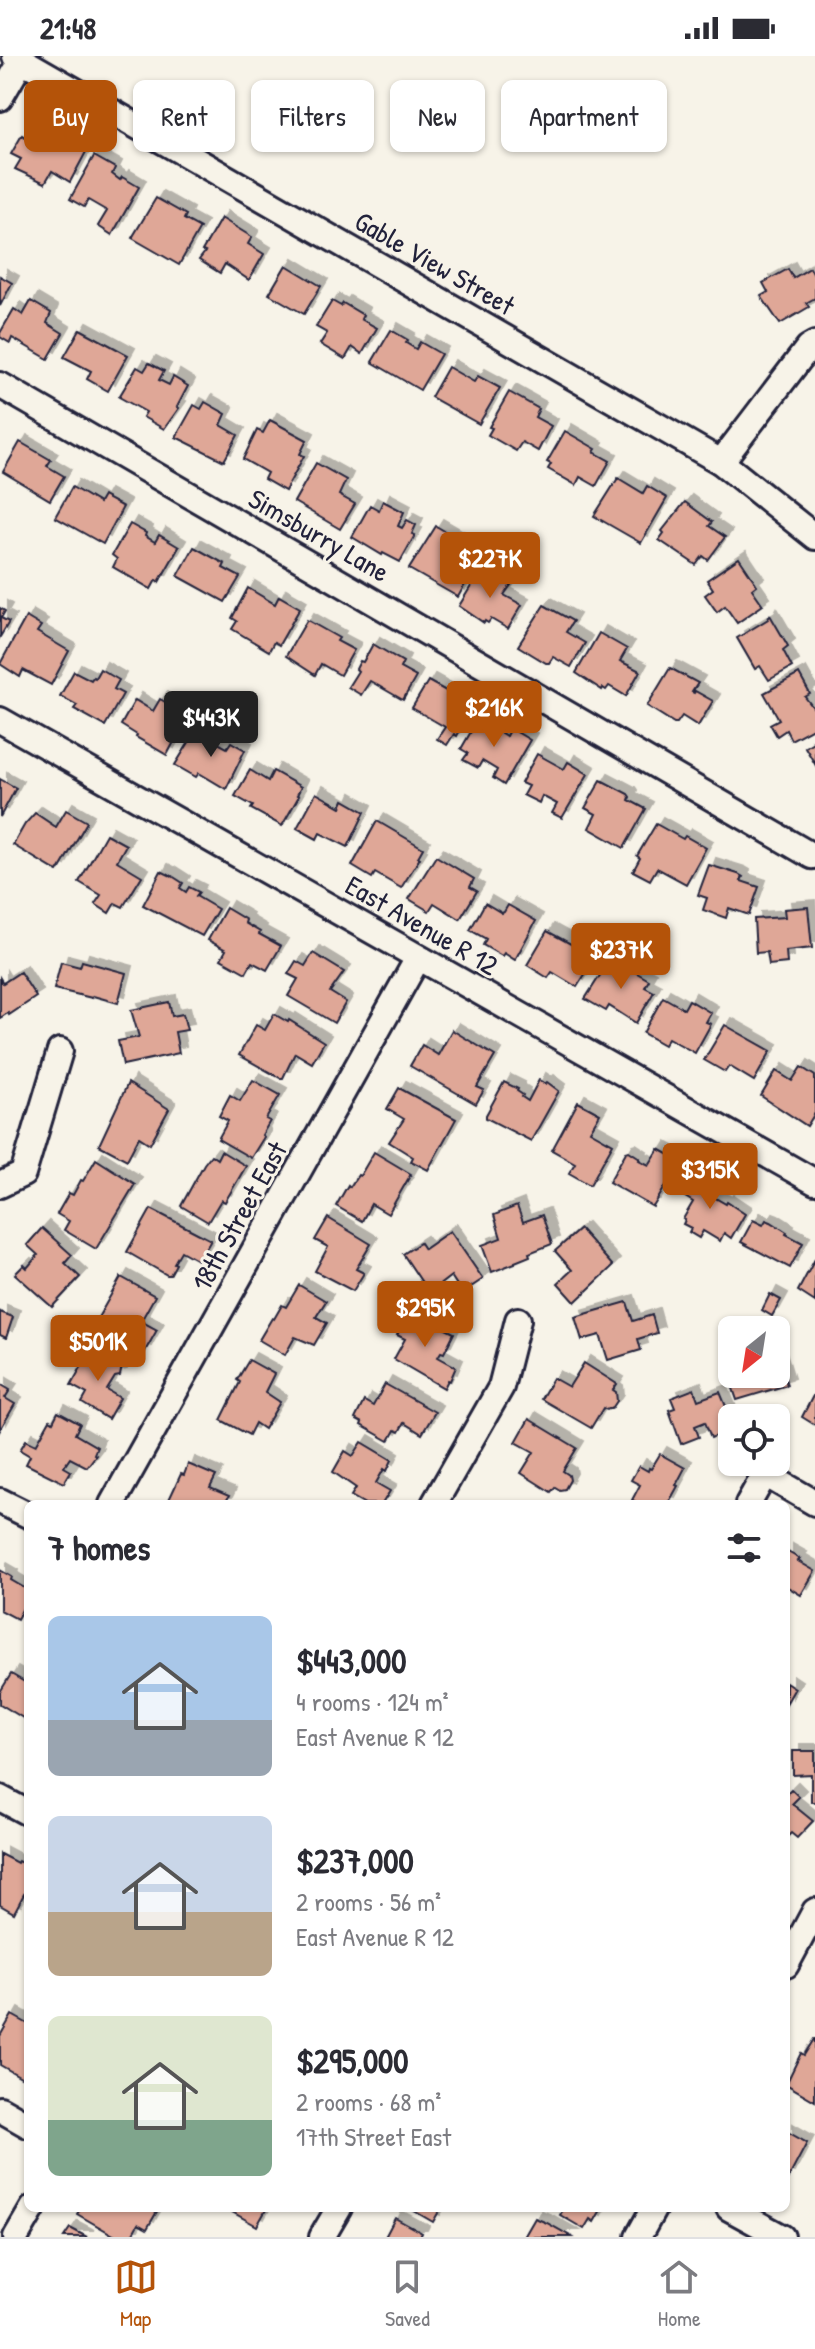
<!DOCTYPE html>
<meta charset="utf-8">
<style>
body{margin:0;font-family:"Patrick Hand",sans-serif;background:#f7f7f7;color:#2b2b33;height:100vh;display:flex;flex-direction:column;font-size:30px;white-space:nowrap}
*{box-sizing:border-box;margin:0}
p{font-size:26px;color:#7c7c81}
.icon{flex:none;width:44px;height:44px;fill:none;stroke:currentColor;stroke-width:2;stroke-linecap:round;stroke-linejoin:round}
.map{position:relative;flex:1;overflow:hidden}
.side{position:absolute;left:24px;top:1444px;width:766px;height:712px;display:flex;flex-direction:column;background:#fff;border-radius:12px;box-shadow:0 2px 6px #0004}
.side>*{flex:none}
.top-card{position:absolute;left:24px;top:24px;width:768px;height:72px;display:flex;gap:16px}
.needle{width:52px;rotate:210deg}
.tools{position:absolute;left:718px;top:1260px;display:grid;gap:16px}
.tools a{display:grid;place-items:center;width:72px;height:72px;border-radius:12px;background:#fff;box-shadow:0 2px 6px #0004;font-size:40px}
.price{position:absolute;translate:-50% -68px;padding:0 18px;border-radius:8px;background:#b45309;color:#fff;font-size:26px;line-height:52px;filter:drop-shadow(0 2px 4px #0008)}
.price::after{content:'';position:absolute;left:50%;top:48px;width:24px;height:18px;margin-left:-12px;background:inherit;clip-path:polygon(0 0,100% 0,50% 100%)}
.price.selected{background:#222;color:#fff}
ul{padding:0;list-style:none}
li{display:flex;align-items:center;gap:24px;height:200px;padding:0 24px}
li span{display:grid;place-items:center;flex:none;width:224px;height:160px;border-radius:12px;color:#555}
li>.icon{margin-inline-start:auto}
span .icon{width:96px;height:96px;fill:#fffc;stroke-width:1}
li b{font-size:34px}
h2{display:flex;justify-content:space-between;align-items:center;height:96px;padding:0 24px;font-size:34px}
.tag{padding:0 28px;border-radius:12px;background:#fff;box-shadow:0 2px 6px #0004;font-size:28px;line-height:72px}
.tag.selected{background:#b45309;color:#fff}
.status{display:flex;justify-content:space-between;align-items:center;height:56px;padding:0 40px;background:#fff;direction:ltr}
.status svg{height:22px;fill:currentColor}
.menu{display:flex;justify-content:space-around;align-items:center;height:112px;border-top:2px solid #e1e1e2;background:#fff;font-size:22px;color:#7c7c81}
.menu a{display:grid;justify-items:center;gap:4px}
.menu .selected{color:#b45309}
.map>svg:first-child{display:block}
</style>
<div class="status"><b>21:48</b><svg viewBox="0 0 49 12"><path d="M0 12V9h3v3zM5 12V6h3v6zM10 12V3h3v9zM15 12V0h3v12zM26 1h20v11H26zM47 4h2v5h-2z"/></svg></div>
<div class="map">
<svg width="815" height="2181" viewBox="0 0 815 2181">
<defs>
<filter id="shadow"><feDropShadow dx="7" dy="-7" stdDeviation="0" flood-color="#0004"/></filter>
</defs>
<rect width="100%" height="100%" fill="#f7f3e8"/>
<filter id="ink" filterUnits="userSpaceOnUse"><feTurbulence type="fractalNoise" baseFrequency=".0125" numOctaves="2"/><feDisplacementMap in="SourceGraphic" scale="16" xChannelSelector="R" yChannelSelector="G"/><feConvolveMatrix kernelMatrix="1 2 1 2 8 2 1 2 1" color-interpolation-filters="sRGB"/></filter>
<g filter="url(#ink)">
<!-- building -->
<g fill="#dfa797" stroke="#22223b" stroke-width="2" filter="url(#shadow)">
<polygon points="39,72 86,96 70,126 52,115 45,127 15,113 21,103 11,98 22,79 31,85"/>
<polygon points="94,100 115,112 112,118 120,124 122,121 139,131 112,179 98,170 107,155 88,144 84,151 70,143"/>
<polygon points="156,142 186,159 184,163 200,172 179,209 132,182"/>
<polygon points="221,162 252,181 248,188 264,198 249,224 225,208 220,217 199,204 205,196 202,195"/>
<polygon points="286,209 321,230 304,258 269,238"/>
<polygon points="810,212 815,221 815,242 806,247 809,251 780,268 761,240 768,236 763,227 788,213 793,222"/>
<polygon points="0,220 12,227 0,250"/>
<polygon points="31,245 51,257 47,267 63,277 48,303 12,282 10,287 0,281 0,277 14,253 23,259"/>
<polygon points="332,245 341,250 343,247 363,259 361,263 377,272 362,298 352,291 345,303 320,288 327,277 316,271"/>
<polygon points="80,273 128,299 108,335 87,323 91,315 64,301"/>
<polygon points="391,274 408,284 406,287 416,293 420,286 441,298 420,334 372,306"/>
<polygon points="149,307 164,315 159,324 169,329 173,321 188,330 177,351 179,352 164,373 143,361 146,356 119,341 137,311 144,315"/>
<polygon points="448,311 474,326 478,320 500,332 479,368 431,341"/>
<polygon points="509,336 539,353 535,361 551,370 538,395 522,386 516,395 488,379 492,372 489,371"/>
<polygon points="205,346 226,358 221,369 238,379 224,405 176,381 194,349 201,353"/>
<polygon points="270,364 307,384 300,398 304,400 285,435 264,423 267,417 243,403 257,374 263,377"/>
<polygon points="565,375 596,393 594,396 610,405 596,430 580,421 576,429 548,413 551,408 547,406"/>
<polygon points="20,386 51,404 47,410 64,420 50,444 3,416"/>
<polygon points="316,407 346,424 339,439 355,448 340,473 294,446"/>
<polygon points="618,422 643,437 647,430 667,442 641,487 594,460"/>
<polygon points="72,431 99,447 103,440 123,451 103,488 55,461"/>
<polygon points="383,445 404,456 398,470 402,472 407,464 416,469 412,478 415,479 400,506 383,497 382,499 352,481 370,449 379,454"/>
<polygon points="685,446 712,466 709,470 725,481 708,504 703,500 696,509 659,484 664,477 662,475"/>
<polygon points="130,468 146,477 145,480 155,486 159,479 179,491 159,526 156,524 151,533 113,511 117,503 112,499"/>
<polygon points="436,470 480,496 476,504 478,506 458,541 409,513"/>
<polygon points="194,491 225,508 223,512 240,521 225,546 178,520"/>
<polygon points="739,502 757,529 752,533 763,549 737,567 725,550 717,556 705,539 713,533 707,524"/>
<polygon points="482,512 511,529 504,539 522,549 508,573 491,563 488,567 485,565 484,567 459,550"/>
<polygon points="248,532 275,548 279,540 300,552 279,589 274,586 269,595 232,573 237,565 232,562"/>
<polygon points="544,549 573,565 566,576 585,587 571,611 553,601 549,607 546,607 518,590"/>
<polygon points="0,552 5,555 1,562 9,566 0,581"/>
<polygon points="770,559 788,590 783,594 792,611 769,624 760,610 755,613 737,582 768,563"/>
<polygon points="26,561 41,570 37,576 69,595 51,629 23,614 20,621 0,608"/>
<polygon points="307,564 339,582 337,585 354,594 340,619 321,608 315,619 286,600"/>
<polygon points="599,577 627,593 620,605 640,615 626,640 609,630 606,634 603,632 602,634 576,617"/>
<polygon points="373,588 403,606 400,612 416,621 403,644 370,625 361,639 348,631 358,615 356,613 360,605 363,606"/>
<polygon points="670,612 698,627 692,636 694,637 695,635 713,645 698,670 682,660 677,667 674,667 647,650"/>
<polygon points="100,613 119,624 114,633 123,638 105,670 74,653 77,649 60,640 74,615 91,624 93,621 95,622"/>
<polygon points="799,618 810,638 805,641 815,654 815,671 791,684 786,674 777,680 770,668 779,663 764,637"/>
<polygon points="428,625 457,641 456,644 472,653 457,680 454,678 447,689 437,683 445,671 412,652"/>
<polygon points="160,643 186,658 180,667 183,669 167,699 136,681 137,679 121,669 135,644 153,655"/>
<polygon points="480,660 497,670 495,673 506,680 510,672 530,684 504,729 493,722 497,714 482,705 478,712 463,704 468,697 461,693"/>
<polygon points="196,675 227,692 231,686 245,694 226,733 199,717 196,721 175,709"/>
<polygon points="815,685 815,708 805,691"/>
<polygon points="537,698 564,713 568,706 588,718 562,762 552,757 557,748 542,740 539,747 523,739 528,730 521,727"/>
<polygon points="250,714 268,725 273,715 301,731 297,739 299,740 282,770 251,753 253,750 235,740"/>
<polygon points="0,723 16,732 0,761"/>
<polygon points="601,724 628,738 630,741 629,744 646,753 624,792 589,772 596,758 585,752"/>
<polygon points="316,737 341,751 344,744 365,756 348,791 320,777 317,783 297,772"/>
<polygon points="66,754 87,766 58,816 13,789 25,768 35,757 56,771"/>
<polygon points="377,765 423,792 418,801 420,802 401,832 375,817 372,822 352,810"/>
<polygon points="656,768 683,783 685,780 706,792 686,828 657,812 650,824 633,815 640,802 637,800"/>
<polygon points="106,778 126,789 117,805 142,820 123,851 115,847 109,857 95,848 101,839 79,826"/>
<polygon points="436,800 474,823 470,831 477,835 460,863 434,847 429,855 409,843"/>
<polygon points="709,809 738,818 743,821 741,825 759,831 749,859 729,852 726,862 703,854 707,842 698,839"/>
<polygon points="161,815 169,819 169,818 183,827 180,832 186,836 189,831 199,836 196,840 218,853 202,880 143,849"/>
<polygon points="485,847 502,857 504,856 508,849 536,865 515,904 504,897 502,900 483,889 486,883 470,874"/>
<polygon points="808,851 812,892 786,895 787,907 769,909 767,896 756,897 754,863 785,861 784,853"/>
<polygon points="226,852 246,864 245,867 260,876 259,878 281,890 267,914 252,906 246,917 221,903 226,894 208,884"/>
<polygon points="547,875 595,901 593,904 600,908 596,916 589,912 577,931 552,916 548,922 527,909"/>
<polygon points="313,897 344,916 330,936 346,946 334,967 288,940 298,923 288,918 296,905 305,910"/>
<polygon points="611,902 649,924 645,931 654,936 636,967 609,950 606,955 585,943"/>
<polygon points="82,905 126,917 118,947 93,940 92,942 54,933 61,906 80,911"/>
<polygon points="20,916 36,941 9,959 8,957 0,962 0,922 3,927"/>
<polygon points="663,941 684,953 689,944 711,957 706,966 711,968 695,997 668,982 664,989 643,977"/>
<polygon points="169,946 172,960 183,958 187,974 175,976 179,997 123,1009 118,985 139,981 131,954"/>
<polygon points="274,958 288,966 289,964 324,986 312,1007 295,997 283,1022 280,1022 239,999 256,969 265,974"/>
<polygon points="725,969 771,995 754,1025 729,1010 725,1016 704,1004"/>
<polygon points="452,974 495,1000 477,1031 484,1034 476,1048 410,1010 422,989 438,999"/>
<polygon points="801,1011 815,1020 815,1057 807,1070 761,1040 776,1015 792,1025"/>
<polygon points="253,1024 280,1039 266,1063 270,1065 262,1079 264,1081 251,1102 218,1083 228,1065 219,1060 230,1039 240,1045"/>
<polygon points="539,1024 545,1028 547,1026 559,1035 531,1085 486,1062 486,1059 504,1026 518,1033 517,1035 523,1039 522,1041 528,1045"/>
<polygon points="128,1027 169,1053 150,1088 139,1081 127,1104 99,1089"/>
<polygon points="399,1032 456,1063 428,1114 411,1105 413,1101 389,1086 404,1063 387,1053"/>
<polygon points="578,1046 600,1058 590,1075 613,1088 590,1129 569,1117 575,1107 552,1094"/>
<polygon points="659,1093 681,1105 653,1151 609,1126 626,1096 629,1095 640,1102 639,1104 649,1109"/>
<polygon points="221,1095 246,1110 225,1146 221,1144 208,1166 181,1150 204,1108 211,1099 217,1103"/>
<polygon points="374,1096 411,1118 388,1158 371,1148 362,1165 336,1150 348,1129 350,1131 358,1119 360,1120"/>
<polygon points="96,1103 135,1128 96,1193 64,1174 69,1165 57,1158 69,1137 73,1139 81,1124 83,1125"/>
<polygon points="699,1116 719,1128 712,1140 726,1148 727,1146 745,1158 731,1182 724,1177 720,1185 703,1175 699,1182 689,1176 691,1172 683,1168 685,1164 683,1163 693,1146 685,1141"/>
<polygon points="517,1150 523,1166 542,1159 552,1188 529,1197 530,1200 515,1206 515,1207 492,1216 482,1189 501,1182 494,1159"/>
<polygon points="151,1153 211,1184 199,1205 181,1195 174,1207 176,1208 170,1219 167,1219 127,1196"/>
<polygon points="328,1162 371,1188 356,1213 364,1217 353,1235 315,1215 328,1191 315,1184"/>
<polygon points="753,1164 763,1169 766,1164 771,1166 787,1176 786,1178 803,1187 790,1212 741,1186"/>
<polygon points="42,1172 72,1199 65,1207 80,1221 52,1251 15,1218 24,1209 27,1212 38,1199 27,1189"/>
<polygon points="580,1173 613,1210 575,1246 558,1227 572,1214 555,1195"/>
<polygon points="450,1175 483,1223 462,1237 451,1220 429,1237 403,1198 420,1187 424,1193"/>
<polygon points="815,1203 815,1246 798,1235"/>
<polygon points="121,1221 155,1240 141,1265 157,1274 144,1297 95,1267"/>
<polygon points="299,1229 326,1245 316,1261 327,1267 314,1289 295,1281 285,1299 259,1284 272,1262 274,1263 282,1249 286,1251"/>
<polygon points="770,1238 781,1244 772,1260 762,1254"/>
<polygon points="627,1246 633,1265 652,1259 657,1277 638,1283 641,1294 608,1304 600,1279 582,1284 575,1261"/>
<polygon points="410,1255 454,1277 444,1297 441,1296 438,1301 456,1311 450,1325 448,1324 444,1332 394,1303 405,1283 397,1279"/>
<polygon points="0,1256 13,1261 6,1282 0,1279"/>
<polygon points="92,1292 122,1310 120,1320 115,1321 107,1334 120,1342 108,1363 82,1347 87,1338 71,1329"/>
<polygon points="776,1293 787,1329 737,1344 728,1318 776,1318"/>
<polygon points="249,1304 274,1318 265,1336 280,1346 264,1373 255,1367 249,1379 221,1364 240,1326 237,1324"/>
<polygon points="584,1307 617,1328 613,1334 616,1336 617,1345 613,1351 607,1354 603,1352 591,1372 541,1343 553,1322 569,1331"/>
<polygon points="0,1328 10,1334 5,1342 15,1348 0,1374"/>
<polygon points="385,1328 435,1356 422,1378 404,1367 399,1376 395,1374 389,1385 361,1369 362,1367 355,1363 364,1345 373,1350"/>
<polygon points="694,1333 698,1344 720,1336 732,1365 732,1373 711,1382 705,1366 695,1370 699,1381 681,1388 669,1354 675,1352 671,1342"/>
<polygon points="815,1336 815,1369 802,1361"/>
<polygon points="58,1356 80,1368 75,1378 97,1391 94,1398 96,1399 87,1411 70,1402 64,1411 71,1415 64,1427 26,1408 30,1400 20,1394 26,1384 36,1389 50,1364 53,1366"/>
<polygon points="529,1363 577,1392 563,1415 569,1419 570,1424 565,1433 560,1434 555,1431 551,1436 521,1417 534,1396 516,1386"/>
<polygon points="362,1386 392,1404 387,1415 384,1413 376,1427 390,1435 382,1448 365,1448 351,1440 356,1432 333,1416 345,1395 353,1400"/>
<polygon points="660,1398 685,1412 676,1429 678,1430 668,1448 661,1446 660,1448 640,1448 632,1444 640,1429 631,1424 639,1410 648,1415 649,1412 651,1413"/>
<polygon points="188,1408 216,1420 210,1432 229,1440 225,1448 167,1448 181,1418 184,1419"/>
<polygon points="786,1495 800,1503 798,1505 815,1515 801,1539 786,1530"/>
<polygon points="0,1514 12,1521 11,1524 28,1534 28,1543 17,1563 0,1554"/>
<polygon points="11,1618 28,1628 28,1665 0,1648 0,1636"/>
<polygon points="786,1626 795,1632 786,1648"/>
<polygon points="793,1695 815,1695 815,1746 811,1746 811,1718 793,1719"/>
<polygon points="791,1733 799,1741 792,1748 813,1765 797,1782 791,1777 786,1782 786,1738"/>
<polygon points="0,1798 17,1807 18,1805 28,1810 28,1841 24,1838 14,1857 0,1849"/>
<polygon points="12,1959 28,1968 28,2025 0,2009 0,1980"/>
<polygon points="814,1983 815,1983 815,2045 786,2028 801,1997 804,1999"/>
<polygon points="786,2075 807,2087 788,2123 786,2122"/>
<polygon points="81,2152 159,2152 147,2173 138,2168 131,2181 117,2181 77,2158"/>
<polygon points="225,2152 267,2152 257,2170"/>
<polygon points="409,2152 441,2152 433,2166"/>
<polygon points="564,2152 602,2152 594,2166 590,2163 584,2173 560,2159"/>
<polygon points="395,2162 422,2177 420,2181 385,2181"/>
<polygon points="535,2162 547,2167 572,2181 524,2181"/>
<polygon points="70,2172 87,2181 64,2181"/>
</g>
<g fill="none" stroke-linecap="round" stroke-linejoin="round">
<!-- minor casing -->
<g stroke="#22223b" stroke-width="30">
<g id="minor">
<polyline points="15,0 721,406 815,481"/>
<polyline points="0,42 22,4"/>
<polyline points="0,329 812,800 815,798"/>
<polyline points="721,406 808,292 815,288"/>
<polyline points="0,664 815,1126"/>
<polyline points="0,1129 23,1118 60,995"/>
<polyline points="0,1445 28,1459"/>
<polyline points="112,1448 418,902"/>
<polyline points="434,1448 501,1331 518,1264"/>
<polyline points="748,1448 765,1418 815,1447"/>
<polyline points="0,1742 28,1757"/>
<polyline points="786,1909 815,1855"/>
<polyline points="0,2053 28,2069"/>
<polyline points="729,2152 782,2181"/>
<polyline points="16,2181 33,2152"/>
<polyline points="322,2181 339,2152"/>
<polyline points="638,2181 654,2152"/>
</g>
</g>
<!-- minor -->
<use href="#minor" stroke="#f7f3e8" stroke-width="24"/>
</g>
</g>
<g text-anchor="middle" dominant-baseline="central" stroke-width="6" stroke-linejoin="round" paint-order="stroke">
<!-- street labels -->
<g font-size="28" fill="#22223b" stroke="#f7f3e8">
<text transform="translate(435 207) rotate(30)">Gable View Street</text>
<text transform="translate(319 479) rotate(30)">Simsburry Lane</text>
<text transform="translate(422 869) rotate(30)">East Avenue R 12</text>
<text transform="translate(239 1160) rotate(-61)">18th Street East</text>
</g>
</g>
</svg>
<div class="tools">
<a><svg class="needle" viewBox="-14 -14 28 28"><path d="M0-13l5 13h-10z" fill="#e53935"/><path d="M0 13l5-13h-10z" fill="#7c7c81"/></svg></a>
<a><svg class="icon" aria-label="locate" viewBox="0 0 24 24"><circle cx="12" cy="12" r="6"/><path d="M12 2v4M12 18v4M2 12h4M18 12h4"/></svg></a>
</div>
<b class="price" style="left:490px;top:544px">$227K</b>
<b class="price" style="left:494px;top:693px">$216K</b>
<b class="price selected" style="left:211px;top:703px">$443K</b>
<b class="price" style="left:621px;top:935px">$237K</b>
<b class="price" style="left:710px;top:1155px">$315K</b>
<b class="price" style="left:425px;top:1293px">$295K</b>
<b class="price" style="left:98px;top:1327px">$501K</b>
<div class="top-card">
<a class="tag selected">Buy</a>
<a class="tag">Rent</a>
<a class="tag">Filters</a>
<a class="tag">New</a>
<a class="tag">Apartment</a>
</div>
<section class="side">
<h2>7 homes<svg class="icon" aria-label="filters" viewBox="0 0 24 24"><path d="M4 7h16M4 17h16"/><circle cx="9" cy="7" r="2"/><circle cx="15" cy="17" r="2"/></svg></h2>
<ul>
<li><span style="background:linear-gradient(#a9c7e8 65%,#9aa5b1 0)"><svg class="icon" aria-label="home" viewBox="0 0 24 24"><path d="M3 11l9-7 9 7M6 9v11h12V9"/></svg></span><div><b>$443,000</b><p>4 rooms · 124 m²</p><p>East Avenue R 12</p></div></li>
<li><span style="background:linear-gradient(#c9d6e8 60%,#b9a48a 0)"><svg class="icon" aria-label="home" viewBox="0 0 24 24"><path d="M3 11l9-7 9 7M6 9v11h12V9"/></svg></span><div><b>$237,000</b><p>2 rooms · 56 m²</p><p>East Avenue R 12</p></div></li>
<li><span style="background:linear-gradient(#dfe7d0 65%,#7fa58c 0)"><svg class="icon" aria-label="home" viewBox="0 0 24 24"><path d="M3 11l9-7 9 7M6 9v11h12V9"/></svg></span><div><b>$295,000</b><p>2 rooms · 68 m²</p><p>17th Street East</p></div></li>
</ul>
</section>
</div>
<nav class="menu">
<a class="selected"><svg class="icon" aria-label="map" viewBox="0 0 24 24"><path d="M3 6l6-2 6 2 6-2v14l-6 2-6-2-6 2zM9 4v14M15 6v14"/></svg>Map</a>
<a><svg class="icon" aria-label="saved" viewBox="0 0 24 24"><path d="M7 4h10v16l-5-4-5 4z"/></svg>Saved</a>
<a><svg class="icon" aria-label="home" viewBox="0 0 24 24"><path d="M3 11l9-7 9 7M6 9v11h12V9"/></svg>Home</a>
</nav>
